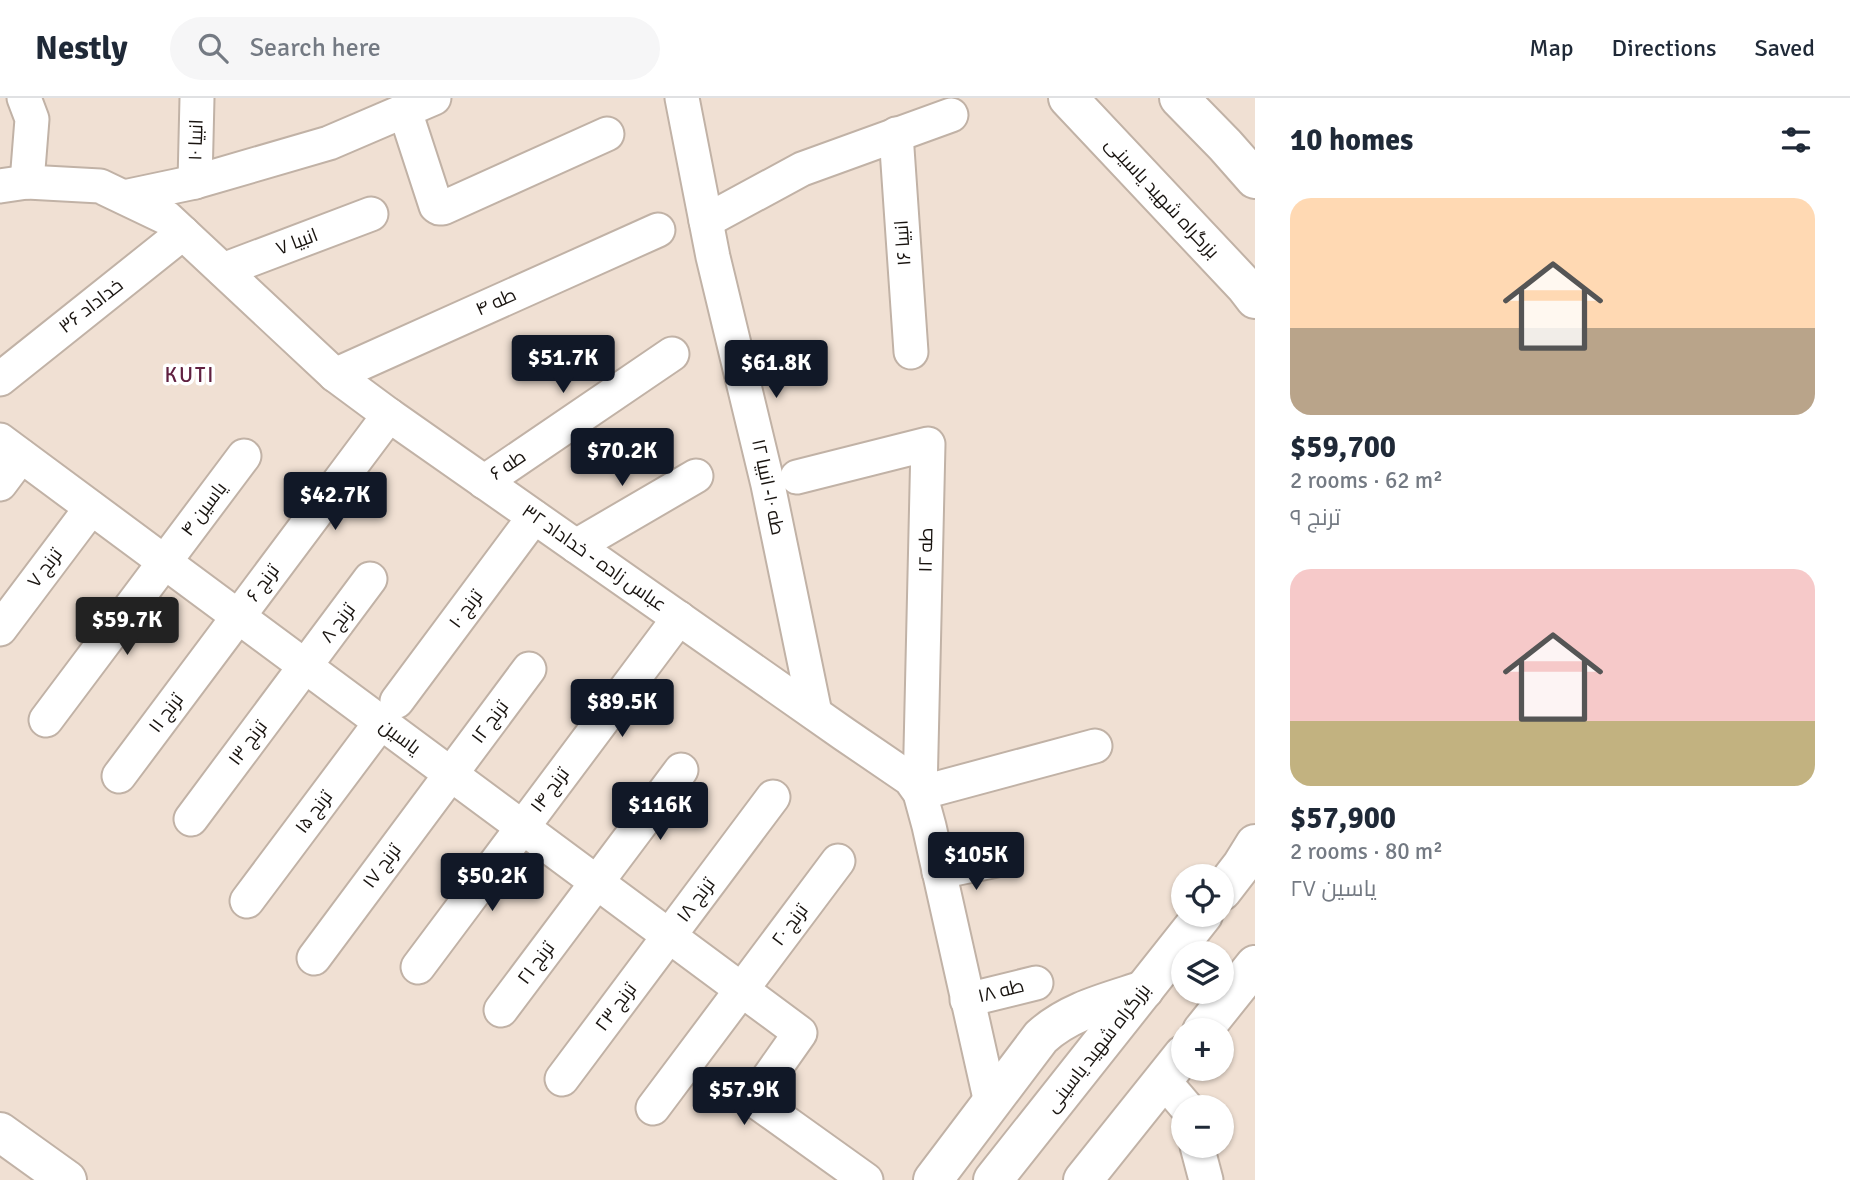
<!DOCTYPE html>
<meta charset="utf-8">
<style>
body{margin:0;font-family:Signika,Cairo,sans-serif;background:#f6f6f7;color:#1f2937;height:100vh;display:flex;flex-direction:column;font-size:26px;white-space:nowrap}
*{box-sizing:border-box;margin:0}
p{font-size:23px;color:#747a83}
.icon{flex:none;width:38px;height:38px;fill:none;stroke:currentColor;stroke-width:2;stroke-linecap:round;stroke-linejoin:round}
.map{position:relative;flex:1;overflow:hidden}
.panel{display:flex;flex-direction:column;background:#fff;width:595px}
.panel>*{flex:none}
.tools{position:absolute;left:1171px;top:766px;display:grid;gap:14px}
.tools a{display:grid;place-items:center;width:63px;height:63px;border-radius:50%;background:#fff;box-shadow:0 2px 5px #0004;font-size:35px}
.price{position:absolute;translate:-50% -60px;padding:0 16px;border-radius:7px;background:#111827;color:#fff;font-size:23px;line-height:46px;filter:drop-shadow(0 2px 4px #0008)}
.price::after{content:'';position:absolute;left:50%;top:42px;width:21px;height:16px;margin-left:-10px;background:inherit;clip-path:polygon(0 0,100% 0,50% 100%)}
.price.on{background:#222;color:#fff}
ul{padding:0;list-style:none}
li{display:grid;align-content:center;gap:14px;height:371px;padding:0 35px}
li span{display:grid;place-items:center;height:217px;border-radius:21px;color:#555}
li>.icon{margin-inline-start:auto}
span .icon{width:126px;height:126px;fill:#fffc;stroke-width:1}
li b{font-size:30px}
h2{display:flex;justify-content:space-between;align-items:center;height:84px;padding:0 35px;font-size:30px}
header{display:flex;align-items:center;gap:42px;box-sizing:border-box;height:98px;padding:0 35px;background:#fff;border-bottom:2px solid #e0e1e3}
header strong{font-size:33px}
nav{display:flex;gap:38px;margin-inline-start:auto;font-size:24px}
.search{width:490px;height:63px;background:#f6f6f7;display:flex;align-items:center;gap:18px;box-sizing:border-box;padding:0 24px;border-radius:38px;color:#747a83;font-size:26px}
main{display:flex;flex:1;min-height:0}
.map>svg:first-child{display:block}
</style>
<header>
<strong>Nestly</strong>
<div class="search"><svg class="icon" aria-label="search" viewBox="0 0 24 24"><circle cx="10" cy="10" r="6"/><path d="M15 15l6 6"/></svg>Search here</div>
<nav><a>Map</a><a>Directions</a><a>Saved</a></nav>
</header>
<main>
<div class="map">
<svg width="1255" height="1082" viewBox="0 0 1255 1082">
<rect width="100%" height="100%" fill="#f0e0d3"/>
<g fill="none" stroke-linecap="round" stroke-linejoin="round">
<!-- minor casing -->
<g stroke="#c1b2a6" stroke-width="37">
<g id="minor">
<polyline points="24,0 32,21 27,84"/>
<polyline points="682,0 713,159 768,387 815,615"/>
<polyline points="405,13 436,108 439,110 443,110 607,36"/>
<polyline points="896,36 911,254"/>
<polyline points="195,84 197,0"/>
<polyline points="0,88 27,84 100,88 167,120 335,277 389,317 844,636 910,681 920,695 929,728 991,1005"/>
<polyline points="124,99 195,84 329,45 434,0"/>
<polyline points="706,123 802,71 951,17"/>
<polyline points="223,172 371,116"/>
<polyline points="335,277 658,132"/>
<polyline points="0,281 183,135"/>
<polyline points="0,342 800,935 755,999 757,1004 866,1082"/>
<polyline points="797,379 928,346 920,695 1095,648"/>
<polyline points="484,384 672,256"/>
<polyline points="0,386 21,358"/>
<polyline points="576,448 696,378"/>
<polyline points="0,531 91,410"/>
<polyline points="397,603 534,419"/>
<polyline points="46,622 244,358"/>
<polyline points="119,678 389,317"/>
<polyline points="191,721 370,481"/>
<polyline points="939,774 1002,761"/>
<polyline points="247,803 381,624"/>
<polyline points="314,860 529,571"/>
<polyline points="418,869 679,520"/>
<polyline points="967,902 1036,885"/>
<polyline points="501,912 681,672"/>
<polyline points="562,981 773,699"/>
<polyline points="1163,982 1187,1010"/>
<polyline points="653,1010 838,763"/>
<polyline points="1197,1048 1206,1082"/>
</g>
</g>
<!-- major casing -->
<g stroke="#c1b2a6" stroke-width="42">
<g id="major">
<polyline points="0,1034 67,1082"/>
<path d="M933,1082L1041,939C1069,913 1108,904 1144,892"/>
</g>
</g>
<!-- highway casing -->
<g stroke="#c1b2a6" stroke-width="42">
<g id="highway">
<polyline points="1068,0 1245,188 1255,201"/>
<polyline points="1179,0 1225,47 1255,81"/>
<polyline points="1222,793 1242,767 1255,746"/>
<polyline points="1202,933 1255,867"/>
<polyline points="993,1082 1203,817"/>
<polyline points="1083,1082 1183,957"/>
</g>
</g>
<!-- minor -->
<use href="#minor" stroke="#fff" stroke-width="33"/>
<!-- major -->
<use href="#major" stroke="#fff" stroke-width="38"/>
<!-- highway -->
<use href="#highway" stroke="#fff" stroke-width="38"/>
</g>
<g text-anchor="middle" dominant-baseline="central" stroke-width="7" stroke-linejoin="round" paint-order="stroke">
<!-- street labels -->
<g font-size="19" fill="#191410" stroke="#fff">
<text transform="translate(196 42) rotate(-88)">انبیا ۱۰</text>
<text transform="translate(1162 100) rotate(47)">بزرگراه شهید یاسینی</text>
<text transform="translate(297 144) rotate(-21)">انبیا ۷</text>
<text transform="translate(903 145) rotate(-94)">انبیا ۱۶</text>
<text transform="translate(496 204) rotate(-24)">طه ۴</text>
<text transform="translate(91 208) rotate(-38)">خداداد ۳۶</text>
<text transform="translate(508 367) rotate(-34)">طه ۶</text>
<text transform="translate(768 389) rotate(78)">طه ۱۰- انبیا ۱۲</text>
<text transform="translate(204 411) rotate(-53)">یاسین ۴</text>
<text transform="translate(926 452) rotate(-89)">طه ۱۲</text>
<text transform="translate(594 460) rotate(35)">عباس زاده - خداداد ۳۲</text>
<text transform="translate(45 470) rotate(-53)">ترنج ۷</text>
<text transform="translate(263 485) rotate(-53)">ترنج ۶</text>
<text transform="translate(466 511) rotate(-53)">ترنج ۱۰</text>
<text transform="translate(338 525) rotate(-53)">ترنج ۸</text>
<text transform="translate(166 615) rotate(-53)">ترنج ۱۱</text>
<text transform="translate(490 624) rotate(-53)">ترنج ۱۲</text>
<text transform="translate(400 639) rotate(37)">یاسین</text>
<text transform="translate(248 645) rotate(-53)">ترنج ۱۳</text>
<text transform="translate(550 692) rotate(-53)">ترنج ۱۴</text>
<text transform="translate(314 714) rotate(-53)">ترنج ۱۵</text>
<text transform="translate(382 768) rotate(-53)">ترنج ۱۷</text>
<text transform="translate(696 802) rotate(-53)">ترنج ۱۸</text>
<text transform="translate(790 827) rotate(-53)">ترنج ۲۰</text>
<text transform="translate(536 865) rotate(-53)">ترنج ۲۱</text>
<text transform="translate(1001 893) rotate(-14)">طه ۱۸</text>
<text transform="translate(616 909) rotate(-53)">ترنج ۲۳</text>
<text transform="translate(1098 950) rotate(-52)">بزرگراه شهید یاسینی</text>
</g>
<!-- neighbourhood labels -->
<g font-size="21" letter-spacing="2" fill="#602040" stroke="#fff">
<text x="190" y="277">KUTI</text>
</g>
</g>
</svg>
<div class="tools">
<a><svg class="icon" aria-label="locate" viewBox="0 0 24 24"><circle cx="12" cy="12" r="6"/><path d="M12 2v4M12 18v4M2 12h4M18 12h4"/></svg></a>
<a><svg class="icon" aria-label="layers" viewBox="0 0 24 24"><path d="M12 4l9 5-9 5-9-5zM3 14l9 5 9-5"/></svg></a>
<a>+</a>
<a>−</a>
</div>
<b class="price" style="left:563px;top:297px">$51.7K</b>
<b class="price" style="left:776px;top:302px">$61.8K</b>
<b class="price" style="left:622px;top:390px">$70.2K</b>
<b class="price" style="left:335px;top:434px">$42.7K</b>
<b class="price on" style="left:127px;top:559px">$59.7K</b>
<b class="price" style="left:622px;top:641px">$89.5K</b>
<b class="price" style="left:660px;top:744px">$116K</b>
<b class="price" style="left:976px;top:794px">$105K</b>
<b class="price" style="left:492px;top:815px">$50.2K</b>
<b class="price" style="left:744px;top:1029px">$57.9K</b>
</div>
<section class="panel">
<h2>10 homes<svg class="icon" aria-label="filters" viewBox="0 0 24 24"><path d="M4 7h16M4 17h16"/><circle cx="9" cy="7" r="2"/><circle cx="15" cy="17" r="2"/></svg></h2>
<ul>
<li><span style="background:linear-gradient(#ffd9b3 60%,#b9a48a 0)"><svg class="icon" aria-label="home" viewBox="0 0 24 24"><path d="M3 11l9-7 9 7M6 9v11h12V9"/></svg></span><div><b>$59,700</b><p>2 rooms · 62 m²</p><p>ترنج ۹</p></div></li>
<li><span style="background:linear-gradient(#f6c9c9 70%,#c2b280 0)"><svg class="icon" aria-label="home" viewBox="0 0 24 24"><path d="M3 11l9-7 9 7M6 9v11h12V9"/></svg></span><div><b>$57,900</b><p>2 rooms · 80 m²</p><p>یاسین ۲۷</p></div></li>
</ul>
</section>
</main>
